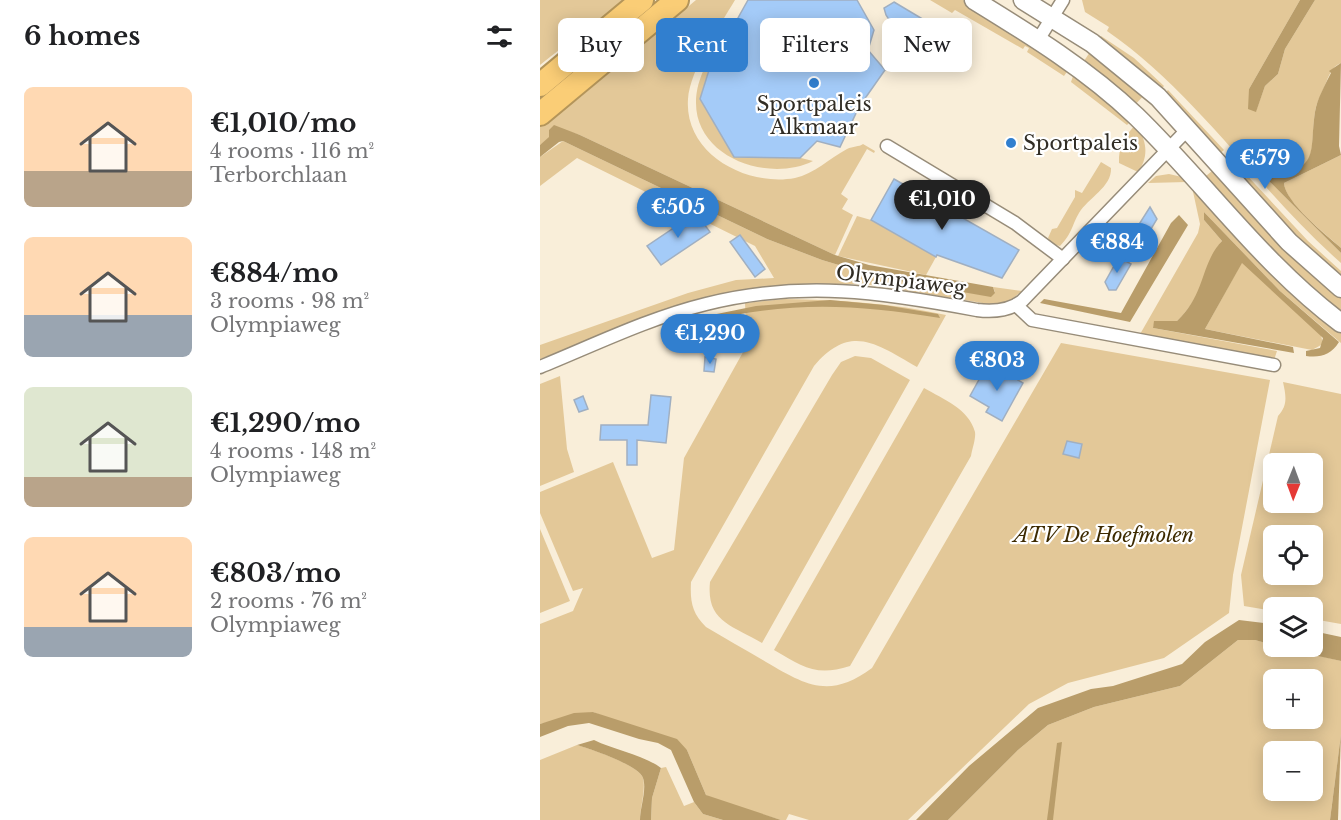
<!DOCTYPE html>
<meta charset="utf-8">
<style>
body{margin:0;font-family:"Libre Baskerville",serif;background:#f6f6f6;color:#202124;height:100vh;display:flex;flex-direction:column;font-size:22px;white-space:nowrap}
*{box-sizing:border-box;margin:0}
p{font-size:20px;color:#757577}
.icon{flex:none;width:33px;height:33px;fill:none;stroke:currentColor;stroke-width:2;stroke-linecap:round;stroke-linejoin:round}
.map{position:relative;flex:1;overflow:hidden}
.details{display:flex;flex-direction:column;background:#fff;width:540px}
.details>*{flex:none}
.guide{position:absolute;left:18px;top:18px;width:570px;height:54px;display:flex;gap:12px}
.needle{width:39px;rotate:181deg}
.buttons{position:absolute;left:723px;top:453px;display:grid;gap:12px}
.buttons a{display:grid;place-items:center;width:60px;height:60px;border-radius:9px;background:#fff;box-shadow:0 3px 15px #0003;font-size:30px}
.price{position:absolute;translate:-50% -51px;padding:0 14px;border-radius:21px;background:#317fcf;color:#fff;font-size:20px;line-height:39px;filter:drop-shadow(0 2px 3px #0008)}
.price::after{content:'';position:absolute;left:50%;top:36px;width:18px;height:14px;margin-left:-9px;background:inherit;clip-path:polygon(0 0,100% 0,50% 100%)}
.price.current{background:#222;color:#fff}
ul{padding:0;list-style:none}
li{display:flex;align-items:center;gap:18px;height:150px;padding:0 24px}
li span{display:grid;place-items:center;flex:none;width:168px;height:120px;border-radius:9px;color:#555}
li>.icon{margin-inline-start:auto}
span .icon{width:72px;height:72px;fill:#fffc;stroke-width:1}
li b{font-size:26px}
h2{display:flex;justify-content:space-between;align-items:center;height:72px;padding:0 24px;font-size:26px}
.chip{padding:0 21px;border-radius:9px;background:#fff;box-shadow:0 3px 15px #0003;font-size:21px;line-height:54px}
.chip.current{background:#317fcf;color:#fff}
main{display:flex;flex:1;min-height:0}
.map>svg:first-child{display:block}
</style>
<main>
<section class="details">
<h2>6 homes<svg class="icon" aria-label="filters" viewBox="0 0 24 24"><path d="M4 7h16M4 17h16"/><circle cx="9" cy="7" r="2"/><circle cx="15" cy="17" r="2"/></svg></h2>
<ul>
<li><span style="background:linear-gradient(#ffd9b3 70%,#b9a48a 0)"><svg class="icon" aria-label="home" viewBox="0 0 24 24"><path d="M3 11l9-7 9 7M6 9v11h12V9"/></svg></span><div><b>€1,010/mo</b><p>4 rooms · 116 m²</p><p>Terborchlaan</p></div></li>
<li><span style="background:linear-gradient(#ffd9b3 65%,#9aa5b1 0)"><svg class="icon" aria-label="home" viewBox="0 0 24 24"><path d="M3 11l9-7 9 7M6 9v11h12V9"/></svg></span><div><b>€884/mo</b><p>3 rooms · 98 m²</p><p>Olympiaweg</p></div></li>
<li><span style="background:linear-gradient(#dfe7d0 75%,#b9a48a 0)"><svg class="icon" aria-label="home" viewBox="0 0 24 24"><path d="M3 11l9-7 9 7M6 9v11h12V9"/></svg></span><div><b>€1,290/mo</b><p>4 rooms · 148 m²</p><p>Olympiaweg</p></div></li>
<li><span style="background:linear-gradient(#ffd9b3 75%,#9aa5b1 0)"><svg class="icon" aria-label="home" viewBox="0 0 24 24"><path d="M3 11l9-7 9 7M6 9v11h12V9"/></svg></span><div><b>€803/mo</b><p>2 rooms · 76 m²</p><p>Olympiaweg</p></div></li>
</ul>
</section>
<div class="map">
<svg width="801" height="820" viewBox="0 0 801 820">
<rect width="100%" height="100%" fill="#f9eed9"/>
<!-- green -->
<g fill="#e3c898" fill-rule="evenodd">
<path d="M0,0H92C60,22 29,41 0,65Z"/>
<path d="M156,0H195C180,25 150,70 148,99C144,154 207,187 255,178C274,174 290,158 307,149C313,146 319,147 323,144L335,151L334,153L327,149L301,194L308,199L302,209L313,215L295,255L40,135L24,130L0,145V126L3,122L38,99Z"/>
<polygon points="390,0 423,0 531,66 524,76 487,52 489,48 485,46 483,49 415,10 412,13"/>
<path d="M542,0H760L709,89L716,111L725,86L738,74L745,49L775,0H801V63C791,67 789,76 785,85C782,93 776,103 775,112C769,150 782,168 733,176L723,163L717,143L713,152L727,179L801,253V263C718,190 658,94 567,31L569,27L545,12Z"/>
<path d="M183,34L188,36L169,69L160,99L194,157L261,158L273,161C229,183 156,158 156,103C156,77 171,56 183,34Z"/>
<polygon points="561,36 594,58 624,86 618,93 557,42"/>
<polygon points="552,49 606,93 593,107 542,64"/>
<polygon points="533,76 537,77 593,119 587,125 531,82"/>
<polygon points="628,90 684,150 677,156 621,97"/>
<path d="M596,124C606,140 610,155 598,172L579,163C578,146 585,136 596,124Z"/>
<polygon points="23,141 227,239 282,260 342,278 450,296 455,292 453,287 482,291 468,302 455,305 325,284 283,284 217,288 166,297 0,359 0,345 148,293 196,280 234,278 215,246 37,158 0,186 0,157"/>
<polygon points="688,155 768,241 801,271 801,283 681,161"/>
<path d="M801,155V248C786,234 745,203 744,183Z"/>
<path d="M561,162L571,168C572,187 548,198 539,213C531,227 533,232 520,246L512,244L508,238L512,229L517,228L535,197V190L542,193Z"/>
<polygon points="672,171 717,219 801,294 801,317 779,298 661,180"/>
<polygon points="629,174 642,177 647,182 608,183 616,176"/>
<path d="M652,187L801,328V343L740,291L664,212V220L682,241L678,246C667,273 659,300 637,321H615L613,328L737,351L734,360L599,336L658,233L660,224Z"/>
<polygon points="317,216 331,220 396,257 386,275 298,256"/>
<polygon points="702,262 781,335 783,344 772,350 665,329"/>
<path d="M245,299C300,300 352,303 406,315L377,367C336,344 311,323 274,366L151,582C150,602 152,613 166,627C186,639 206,650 226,662C267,686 290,699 332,668L521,343L730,380L693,575L689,613L624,658L528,683L489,704L368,820H269L249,814L246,820H241L172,799L166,795L147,750L53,712L0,724V624L33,611L43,588L33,591L0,513V492L73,462L112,558L134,550L144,458L207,345L205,303Z"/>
<path d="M315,356L331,358L370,380L222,643C192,625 166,622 170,582L292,375L301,362Z"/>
<polygon points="20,376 27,449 34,472 0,486 0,384"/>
<path d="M743,382L801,394V624L773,619L772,608H734L733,611L704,606L701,575L738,416C748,405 746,396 743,382ZM734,464H772V502H734ZM734,536H772V574H734Z"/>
<path d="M384,388C403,399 429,409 435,432C436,439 432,449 431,456L310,666C276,677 263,667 234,650Z"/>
<polygon points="0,529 30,601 0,613"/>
<path d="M698,640H715L801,661V734L790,820H408L478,750L508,725L554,707L640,686ZM734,680H772V718H734ZM734,752H772V790H734Z"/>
<path d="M37,745C51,749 99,765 103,778C106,789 100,808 100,820H0V760Z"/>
<polygon points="126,767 144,806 154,802 163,814 183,820 111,820 112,798 121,768"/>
</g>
<!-- water -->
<g fill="#b99d6a">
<polygon points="760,0 775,0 745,49 738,74 725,86 716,112 708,109 709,89"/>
<path d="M801,63L799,146L801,155L744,183C745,202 786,235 801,248V253L727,179L718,164L712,143H717L723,163L733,176C781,168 769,150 775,112C777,99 785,85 791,73L789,71Z"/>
<polygon points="14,125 40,135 295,255 329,265 453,287 455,293 451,297 342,278 282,260 227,239 23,141 19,142 0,157 0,145 9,137 9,130"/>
<path d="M664,212L740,291L799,342C791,355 780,358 766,356V351L780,348L783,338L702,263L665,329L753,347L754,353L613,328L614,321H637C666,294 660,264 682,241L664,220Z"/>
<polygon points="639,215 648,225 590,322 500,303 504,299 581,313 631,223"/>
<path d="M290,300L344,305L398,314L400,318C311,304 251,301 162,322V317L216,306Z"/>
<polygon points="699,620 733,624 733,645 715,640 698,640 640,686 554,707 508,725 478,750 408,820 376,820 429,766 498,708 551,689 573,686 642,664 665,642"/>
<polygon points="773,631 801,637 801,661 737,647 772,646"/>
<polygon points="53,712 137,739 147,750 166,795 241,820 183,820 163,814 154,802 131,750 118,743 99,739 49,723 28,726 0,737 0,724 34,713"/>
<polygon points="801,734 798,820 790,820"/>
<path d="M54,740C74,750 104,755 121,768L112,798L111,820H100C100,807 107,790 103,778C99,765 50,749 37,745Z"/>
<polygon points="522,742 513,820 507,820 517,743"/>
</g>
<!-- building -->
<g fill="#a4cbf8" stroke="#a0afc1" stroke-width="1.5">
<polygon points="208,0 317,0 334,30 328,50 345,70 319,107 300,147 277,141 260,158 194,157 160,99 169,70"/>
<polygon points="354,2 391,24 372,56 346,15 344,8"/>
<polygon points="354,179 479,250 462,278 397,255 396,257 331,220"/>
<polygon points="610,207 617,219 602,244 591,237"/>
<polygon points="156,213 170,232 121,265 107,246"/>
<polygon points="200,235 225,269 215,277 190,242"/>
<polygon points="579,257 591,264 576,290 569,290 565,282"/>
<polygon points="165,357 176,359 174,372 164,371"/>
<polygon points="446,367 460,376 463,371 483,383 462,421 446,412 449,407 430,396"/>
<polygon points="111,395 131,397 126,443 97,440 97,465 87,465 87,440 60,440 61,425 108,425"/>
<polygon points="43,396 48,409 39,412 34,400"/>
<polygon points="527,441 542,444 539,458 523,454"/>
</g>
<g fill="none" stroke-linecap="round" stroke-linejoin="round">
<!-- street casing -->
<g stroke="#978c79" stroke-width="15">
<g id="street">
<polyline points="498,40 523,0"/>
<polyline points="347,146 475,223 523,259"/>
<polyline points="476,305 492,320 734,365"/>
<path d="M0,367C54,345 109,318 166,304C262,280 342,292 437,310C453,312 469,311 482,301L647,130"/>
</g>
</g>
<!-- secondary casing -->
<g stroke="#978c79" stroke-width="21">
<g id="secondary">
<path d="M434,0C491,35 548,70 596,116C666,184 723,265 801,323"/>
<polyline points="483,0 552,43 618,97 749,242 801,288"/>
</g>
</g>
<!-- highway casing -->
<g stroke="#b4955a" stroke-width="26">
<g id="highway">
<polyline points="0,85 102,0"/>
<polyline points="0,114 137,0"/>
</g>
</g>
<!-- street -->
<use href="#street" stroke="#fff" stroke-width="12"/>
<!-- secondary -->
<use href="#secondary" stroke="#fff" stroke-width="18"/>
<!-- highway -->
<use href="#highway" stroke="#facd76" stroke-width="22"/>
</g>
<!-- markers -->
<g fill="#317fcf" stroke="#fff" stroke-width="2">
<circle cx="274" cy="83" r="6"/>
<circle cx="471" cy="143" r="6"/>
</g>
<g text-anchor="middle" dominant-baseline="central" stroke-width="4.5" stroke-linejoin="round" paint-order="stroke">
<!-- poi labels -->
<g font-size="20" fill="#312d25" stroke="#fff">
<text x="274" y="104">Sportpaleis<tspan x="274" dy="23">Alkmaar</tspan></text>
<text x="483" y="143" text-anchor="start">Sportpaleis</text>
</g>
<!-- street labels -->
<g font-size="20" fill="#312d25" stroke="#fff">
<text transform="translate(361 280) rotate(7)">Olympiaweg</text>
</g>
<!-- park labels -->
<g font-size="20" font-style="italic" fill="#3d2a00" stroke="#fff">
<text x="564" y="535">ATV De Hoefmolen</text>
</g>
</g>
</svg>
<div class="buttons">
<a><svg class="needle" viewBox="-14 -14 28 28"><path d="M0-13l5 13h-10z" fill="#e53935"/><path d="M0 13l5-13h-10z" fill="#757577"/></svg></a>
<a><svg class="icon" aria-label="locate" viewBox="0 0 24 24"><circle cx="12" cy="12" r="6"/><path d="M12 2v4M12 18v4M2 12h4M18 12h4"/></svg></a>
<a><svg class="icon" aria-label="layers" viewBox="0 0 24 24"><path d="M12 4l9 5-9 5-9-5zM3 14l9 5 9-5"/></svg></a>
<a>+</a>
<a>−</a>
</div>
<b class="price" style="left:725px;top:190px">€579</b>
<b class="price current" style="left:402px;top:231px">€1,010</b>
<b class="price" style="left:138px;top:239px">€505</b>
<b class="price" style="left:577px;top:274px">€884</b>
<b class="price" style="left:170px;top:365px">€1,290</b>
<b class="price" style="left:457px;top:392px">€803</b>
<div class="guide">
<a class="chip">Buy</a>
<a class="chip current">Rent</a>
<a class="chip">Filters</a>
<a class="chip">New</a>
</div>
</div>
</main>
